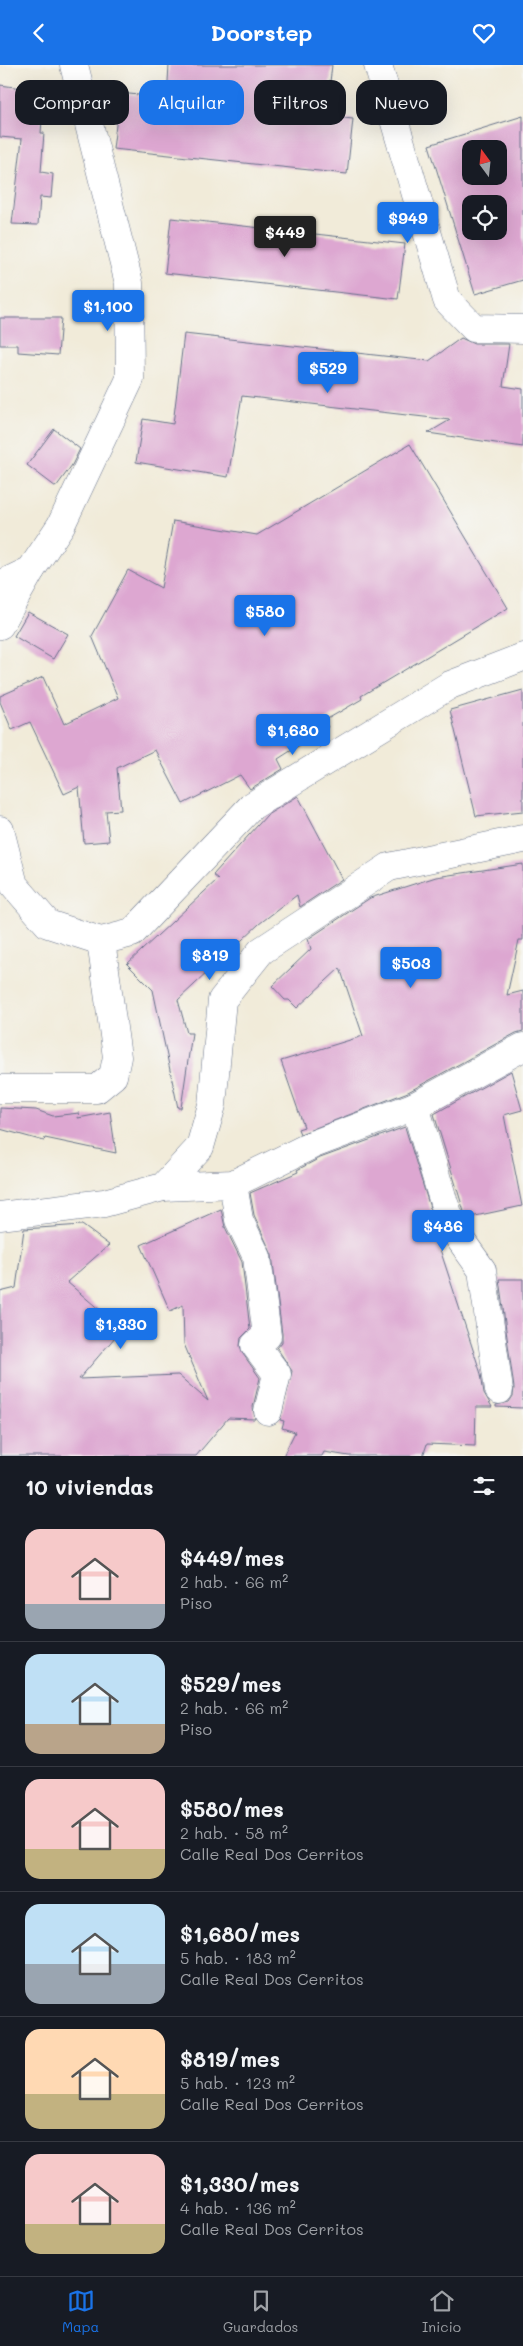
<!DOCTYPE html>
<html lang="es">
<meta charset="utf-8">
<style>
body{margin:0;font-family:Mali,sans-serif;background:#242831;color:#f1f3f6;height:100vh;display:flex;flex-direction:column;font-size:19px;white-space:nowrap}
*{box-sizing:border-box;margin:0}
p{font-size:16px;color:#9ea1a6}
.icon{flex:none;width:28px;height:28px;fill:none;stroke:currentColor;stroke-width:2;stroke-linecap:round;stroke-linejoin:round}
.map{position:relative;height:1391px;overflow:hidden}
.panel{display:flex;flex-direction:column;background:#171b24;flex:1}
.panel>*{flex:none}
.top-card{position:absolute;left:15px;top:15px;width:494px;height:45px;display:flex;gap:10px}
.needle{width:32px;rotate:345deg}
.tools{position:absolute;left:462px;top:75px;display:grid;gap:10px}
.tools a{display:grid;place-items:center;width:45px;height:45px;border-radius:10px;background:#171b24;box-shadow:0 5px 20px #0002;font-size:25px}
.price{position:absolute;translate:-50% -42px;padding:0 11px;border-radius:5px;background:#1a73e8;color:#fff;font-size:16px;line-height:32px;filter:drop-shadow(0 1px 2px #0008)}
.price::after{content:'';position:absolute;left:50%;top:30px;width:15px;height:11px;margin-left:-8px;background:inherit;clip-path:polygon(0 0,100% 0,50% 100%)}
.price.selected{background:#222;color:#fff}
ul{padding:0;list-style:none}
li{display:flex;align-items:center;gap:15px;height:125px;padding:0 25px}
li+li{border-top:1px solid #363941}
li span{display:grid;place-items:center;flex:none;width:140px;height:100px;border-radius:15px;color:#555}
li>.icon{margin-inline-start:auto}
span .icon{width:60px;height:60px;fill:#fffc;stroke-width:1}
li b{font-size:21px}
h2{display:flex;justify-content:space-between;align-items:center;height:60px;padding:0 25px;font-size:21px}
.tag{padding:0 18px;border-radius:15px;background:#171b24;box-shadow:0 5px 20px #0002;font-size:18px;line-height:45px}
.tag.selected{background:#1a73e8;color:#fff}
header{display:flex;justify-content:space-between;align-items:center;height:65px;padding:0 25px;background:#1a73e8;color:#fff;font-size:22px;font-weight:700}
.dock{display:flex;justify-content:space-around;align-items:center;height:70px;border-top:1px solid #363941;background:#171b24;font-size:14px;color:#9ea1a6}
.dock a{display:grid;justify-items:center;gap:2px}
.dock .selected{color:#1a73e8}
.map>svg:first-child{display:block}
</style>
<header><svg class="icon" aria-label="back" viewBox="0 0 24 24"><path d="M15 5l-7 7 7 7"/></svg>Doorstep<svg class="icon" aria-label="heart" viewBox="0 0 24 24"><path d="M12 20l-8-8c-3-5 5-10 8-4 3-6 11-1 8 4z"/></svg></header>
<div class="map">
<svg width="523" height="1391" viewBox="0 0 523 1391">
<rect width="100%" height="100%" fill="#f6f6f2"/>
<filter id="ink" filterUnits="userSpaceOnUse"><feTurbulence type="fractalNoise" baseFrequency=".02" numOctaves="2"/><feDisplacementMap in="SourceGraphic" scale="10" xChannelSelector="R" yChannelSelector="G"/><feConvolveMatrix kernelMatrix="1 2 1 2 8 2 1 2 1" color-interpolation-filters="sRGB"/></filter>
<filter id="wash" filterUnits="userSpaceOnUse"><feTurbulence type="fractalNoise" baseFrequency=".0096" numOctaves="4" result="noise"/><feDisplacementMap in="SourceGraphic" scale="20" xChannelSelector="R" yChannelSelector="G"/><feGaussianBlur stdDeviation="1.12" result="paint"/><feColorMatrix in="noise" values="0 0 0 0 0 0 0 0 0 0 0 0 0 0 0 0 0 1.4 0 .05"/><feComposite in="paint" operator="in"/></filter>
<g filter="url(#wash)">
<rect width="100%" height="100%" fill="#f1ebd9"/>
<g id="blocks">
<!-- building -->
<g fill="#dda7d1" fill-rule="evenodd">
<polygon points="169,0 332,0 326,51 353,54 347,109 113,84 120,28 167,33"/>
<polygon points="0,20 44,26 41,68 44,68 41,107 53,109 51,133 40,132 38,160 12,159 22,74 0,72"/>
<path d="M523,51V215L475,229L429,80ZM471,84H499V111H471ZM471,139H499V166H471Z"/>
<polygon points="171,153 405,179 398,234 165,208"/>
<polygon points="0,253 61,253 58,290 18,287 18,280 0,280"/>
<polygon points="184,269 429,296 461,273 474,279 509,279 503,321 523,324 523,382 428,368 450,355 242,331 228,412 136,397 143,354 173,359"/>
<polygon points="54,364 80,384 72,400 56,422 27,400"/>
<polygon points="410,379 508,543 361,631 362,634 324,656 328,662 278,694 283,704 250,724 240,710 183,739 155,685 117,703 121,745 106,746 109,776 84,778 79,722 64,729 30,657 12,665 0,637 0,631 43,612 64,659 118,633 92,571 128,505 161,523 173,456 257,470"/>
<polygon points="28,547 68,569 53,594 14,571"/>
<polygon points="523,625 523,746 476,751 450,645"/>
<polygon points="298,731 342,814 300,842 297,830 259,859 178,935 187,968 192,968 181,1043 178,1043 153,925 127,899 218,814 213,810 267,750"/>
<polygon points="523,799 523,875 519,875 507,930 523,926 523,966 516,968 408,1027 300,1069 298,1064 304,1062 281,996 363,971 340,903 297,943 289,935 285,935 272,921 311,884 308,874 370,833 436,812"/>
<polygon points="511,1006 522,1045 504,1050 522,1141 466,1153 434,1049"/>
<polygon points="0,1043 36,1045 53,1051 79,1048 78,1053 110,1047 116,1088 45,1073 44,1076 0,1064"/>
<polygon points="405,1062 435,1159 432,1160 481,1309 484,1328 492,1342 476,1342 475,1381 427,1379 423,1391 349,1391 324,1387 322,1391 283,1391 295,1367 282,1363 284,1356 280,1355 292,1306 277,1283 282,1277 282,1269 272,1190 254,1150 250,1128 298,1107 297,1105 320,1093"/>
<polygon points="221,1144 225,1162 242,1197 250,1264 241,1273 240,1281 243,1289 260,1313 253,1342 255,1354 228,1353 196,1391 0,1391 0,1227 16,1223 24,1164 82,1160 109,1180 67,1217 122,1264 79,1314 178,1310 208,1336 184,1279 183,1240 170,1246 141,1180"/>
<polygon points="499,1214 523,1214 523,1343 496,1342 496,1340 509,1337 513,1331 514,1323"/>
</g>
</g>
</g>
<g filter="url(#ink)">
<use href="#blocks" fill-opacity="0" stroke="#667189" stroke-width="1"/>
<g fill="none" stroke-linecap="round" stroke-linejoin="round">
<!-- minor casing -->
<g stroke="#667189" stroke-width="29">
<g id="minor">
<polyline points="378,0 447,235 474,263 523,264"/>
<polyline points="0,520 31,505 61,460 130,314 129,218 74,0"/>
<polyline points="0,560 31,505"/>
<polyline points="0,765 14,820 48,859 101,876 132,868 252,741 450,620 523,592"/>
<polyline points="0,1024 97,1024 113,1011 117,992 101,876"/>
<polyline points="415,1041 444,1138 455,1167 482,1205 499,1325"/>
<polyline points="233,1119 239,1155 257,1192 267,1271 255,1280 277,1309 268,1346"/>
<polyline points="163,1122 233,1119 314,1079 415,1041 523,982"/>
<polyline points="0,1151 104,1138 163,1122 200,1082 212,1040 222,935 261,886 389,802 523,774"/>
</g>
</g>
<!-- minor -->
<use href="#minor" stroke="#fff" stroke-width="28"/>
</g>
</g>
</svg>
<div class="tools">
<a><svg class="needle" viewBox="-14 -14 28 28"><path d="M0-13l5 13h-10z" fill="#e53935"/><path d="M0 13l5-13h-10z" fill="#9ea1a6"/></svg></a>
<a><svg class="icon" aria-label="locate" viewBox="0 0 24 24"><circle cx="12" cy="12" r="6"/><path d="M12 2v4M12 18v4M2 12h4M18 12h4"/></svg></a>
</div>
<b class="price" style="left:408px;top:179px">$949</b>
<b class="price selected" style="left:285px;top:193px">$449</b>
<b class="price" style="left:108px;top:267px">$1,100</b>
<b class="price" style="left:328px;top:329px">$529</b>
<b class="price" style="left:265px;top:572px">$580</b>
<b class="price" style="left:293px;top:691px">$1,680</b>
<b class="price" style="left:210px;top:916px">$819</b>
<b class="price" style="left:411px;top:924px">$503</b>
<b class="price" style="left:443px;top:1187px">$486</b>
<b class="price" style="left:121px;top:1285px">$1,330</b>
<div class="top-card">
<a class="tag">Comprar</a>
<a class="tag selected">Alquilar</a>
<a class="tag">Filtros</a>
<a class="tag">Nuevo</a>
</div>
</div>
<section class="panel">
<h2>10 viviendas<svg class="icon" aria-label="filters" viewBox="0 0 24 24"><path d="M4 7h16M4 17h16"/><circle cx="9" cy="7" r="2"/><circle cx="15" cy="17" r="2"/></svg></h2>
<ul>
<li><span style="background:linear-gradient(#f6c9c9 75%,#9aa5b1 0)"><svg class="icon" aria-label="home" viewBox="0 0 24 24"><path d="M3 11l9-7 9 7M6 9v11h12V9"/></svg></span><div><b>$449/mes</b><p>2 hab. · 66 m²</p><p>Piso</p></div></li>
<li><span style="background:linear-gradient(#bfe0f5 70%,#b9a48a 0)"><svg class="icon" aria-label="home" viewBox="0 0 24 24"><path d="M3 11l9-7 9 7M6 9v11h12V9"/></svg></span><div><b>$529/mes</b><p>2 hab. · 66 m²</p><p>Piso</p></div></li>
<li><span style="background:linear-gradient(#f6c9c9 70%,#c2b280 0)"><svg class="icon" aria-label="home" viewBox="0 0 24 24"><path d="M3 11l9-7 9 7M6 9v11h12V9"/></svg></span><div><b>$580/mes</b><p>2 hab. · 58 m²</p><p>Calle Real Dos Cerritos</p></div></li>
<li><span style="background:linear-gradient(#bfe0f5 60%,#9aa5b1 0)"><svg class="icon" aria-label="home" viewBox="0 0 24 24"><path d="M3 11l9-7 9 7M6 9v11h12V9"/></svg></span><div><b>$1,680/mes</b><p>5 hab. · 183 m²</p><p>Calle Real Dos Cerritos</p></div></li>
<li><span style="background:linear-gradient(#ffd9b3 65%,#c2b280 0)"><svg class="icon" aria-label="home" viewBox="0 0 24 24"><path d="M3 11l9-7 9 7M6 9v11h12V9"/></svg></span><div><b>$819/mes</b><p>5 hab. · 123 m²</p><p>Calle Real Dos Cerritos</p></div></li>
<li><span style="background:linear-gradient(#f6c9c9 70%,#c2b280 0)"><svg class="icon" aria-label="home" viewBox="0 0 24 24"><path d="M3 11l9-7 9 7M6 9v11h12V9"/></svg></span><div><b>$1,330/mes</b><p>4 hab. · 136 m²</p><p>Calle Real Dos Cerritos</p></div></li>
</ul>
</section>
<nav class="dock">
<a class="selected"><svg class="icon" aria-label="map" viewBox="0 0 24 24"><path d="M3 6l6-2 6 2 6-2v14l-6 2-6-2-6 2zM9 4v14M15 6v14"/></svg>Mapa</a>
<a><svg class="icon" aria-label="saved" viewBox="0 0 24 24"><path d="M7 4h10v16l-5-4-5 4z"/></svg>Guardados</a>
<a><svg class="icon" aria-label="home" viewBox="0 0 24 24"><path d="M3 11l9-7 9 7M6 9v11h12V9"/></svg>Inicio</a>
</nav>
